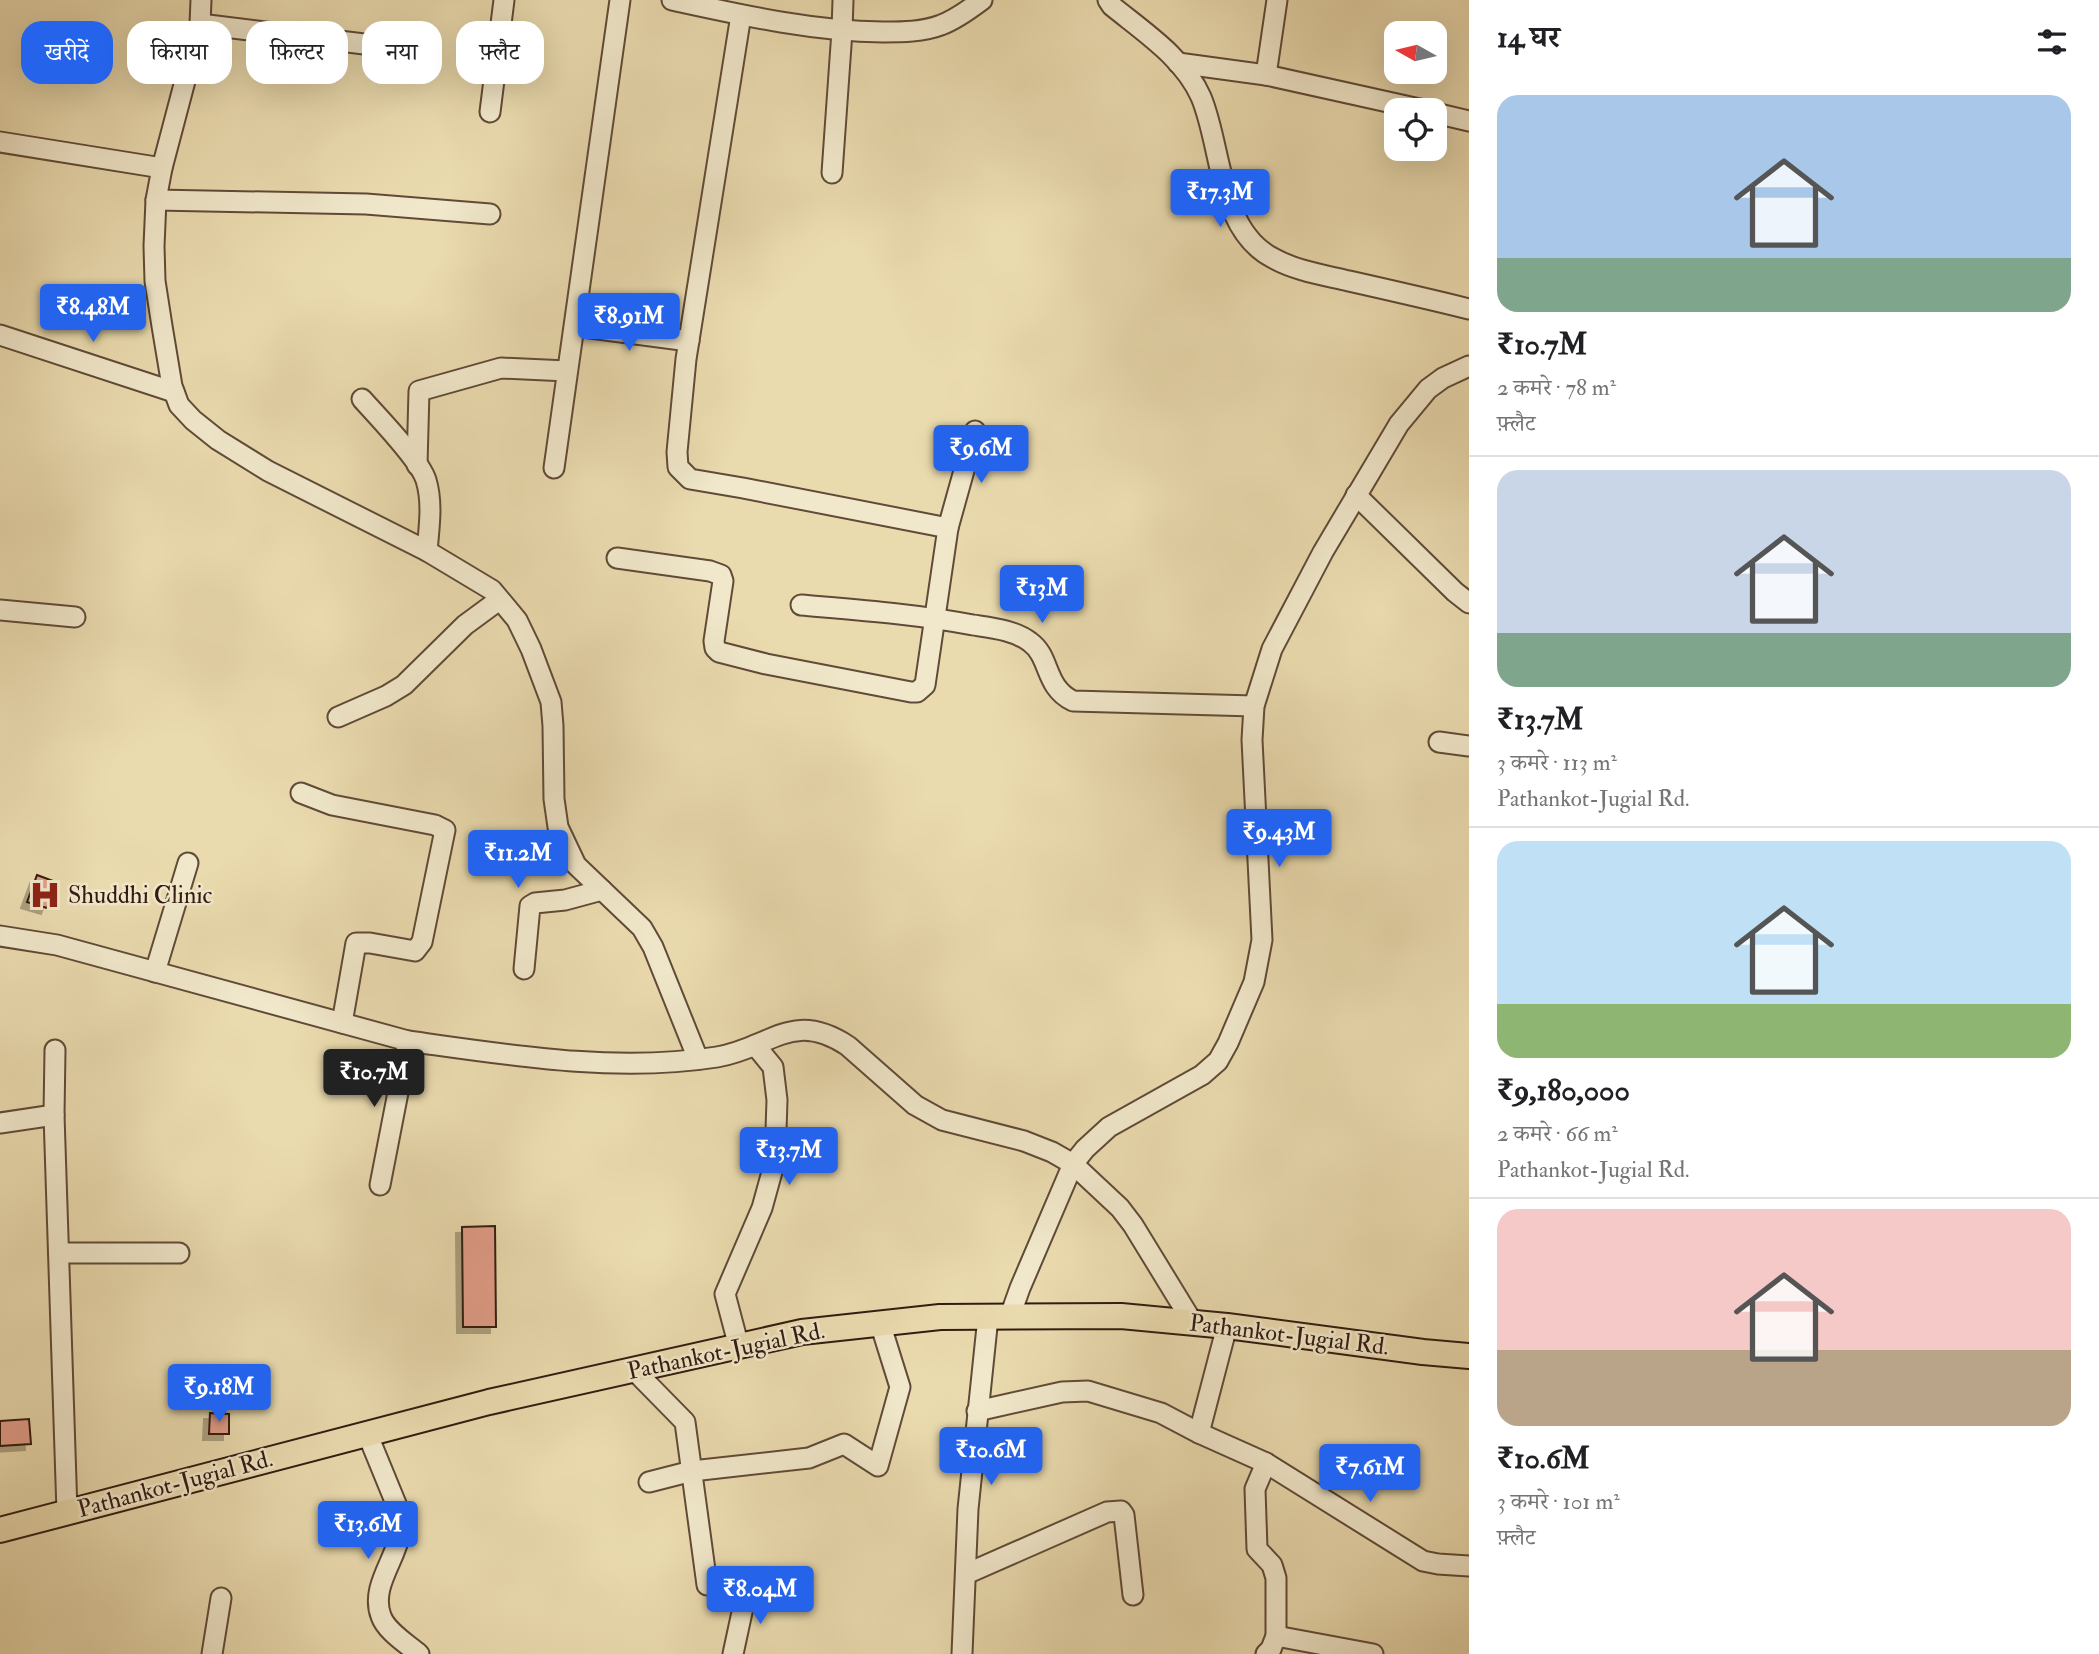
<!DOCTYPE html>
<html lang="hi">
<meta charset="utf-8">
<style>
body{margin:0;font-family:"IM FELL Double Pica","Noto Serif Devanagari",serif;background:#f2f2f2;color:#202124;height:100vh;display:flex;flex-direction:column;font-size:26px;white-space:nowrap}
*{box-sizing:border-box;margin:0}
p{font-size:23px;color:#757577}
.icon{flex:none;width:38px;height:38px;fill:none;stroke:currentColor;stroke-width:2;stroke-linecap:round;stroke-linejoin:round}
.map{position:relative;flex:1;overflow:hidden}
.sheet{display:flex;flex-direction:column;background:#fff;width:630px}
.sheet>*{flex:none}
.guide{position:absolute;left:21px;top:21px;width:665px;height:63px;display:flex;gap:14px}
.needle{width:46px;rotate:278deg}
.buttons{position:absolute;left:1384px;top:21px;display:grid;gap:14px}
.buttons a{display:grid;place-items:center;width:63px;height:63px;border-radius:14px;background:#fff;box-shadow:0 7px 28px #0002;font-size:35px}
.price{position:absolute;translate:-50% -60px;padding:0 16px;border-radius:7px;background:#2563eb;color:#fff;font-size:23px;line-height:46px;filter:drop-shadow(0 2px 4px #0008)}
.price::after{content:'';position:absolute;left:50%;top:42px;width:21px;height:16px;margin-left:-10px;background:inherit;clip-path:polygon(0 0,100% 0,50% 100%)}
.price.current{background:#222;color:#fff}
ul{padding:0;list-style:none}
li{display:grid;align-content:center;gap:14px;height:371px;padding:0 28px}
li+li{border-top:2px solid #e0e0e0}
li span{display:grid;place-items:center;height:217px;border-radius:21px;color:#555}
li>.icon{margin-inline-start:auto}
span .icon{width:126px;height:126px;fill:#fffc;stroke-width:1}
li b{font-size:30px}
h2{display:flex;justify-content:space-between;align-items:center;height:84px;padding:0 28px;font-size:30px}
.chip{padding:0 24px;border-radius:21px;background:#fff;box-shadow:0 7px 28px #0002;font-size:24px;line-height:63px}
.chip.current{background:#2563eb;color:#fff}
main{display:flex;flex:1;min-height:0}
.map>svg:first-child{display:block}
</style>
<main>
<div class="map">
<svg width="1469" height="1654" viewBox="0 0 1469 1654">
<defs>
<filter id="shadow"><feDropShadow dx="-6" dy="6" stdDeviation="0" flood-color="#0004"/></filter>
</defs>
<rect width="100%" height="100%" fill="#eadbaf"/>
<filter id="stains"><feTurbulence type="fractalNoise" baseFrequency=".00286" numOctaves="4"/><feColorMatrix values="0 0 0 0 .2 0 0 0 0 .09 0 0 0 0 .02 0 0 0 .5 -.17"/></filter>
<radialGradient id="worn" r=".72"><stop offset=".6" stop-color="#630" stop-opacity="0"/><stop offset="1" stop-color="#630" stop-opacity=".3"/></radialGradient>
<!-- building -->
<g fill="#e39e8a" stroke="#321a11" stroke-width="2" filter="url(#shadow)">
<polygon points="37,875 56,882 47,908 27,902"/>
<polygon points="495,1226 496,1327 463,1327 462,1227"/>
<polygon points="210,1413 229,1414 229,1434 209,1434"/>
<polygon points="29,1419 31,1444 0,1446 0,1421"/>
</g>
<g fill="none" stroke-linecap="round" stroke-linejoin="round">
<!-- minor casing -->
<g stroke="#604a38" stroke-width="23">
<g id="minor">
<polyline points="201,0 200,24 162,168 156,200 154,246 155,281 162,326 172,386 179,405 193,420 218,440 268,471 427,551 492,590 517,620 531,649 551,702 553,726 554,799 558,827 576,865 642,928 653,947 698,1059"/>
<path d="M672,0C741,15 811,31 883,32C902,32 923,32 941,25C955,20 970,9 982,0"/>
<path d="M1108,0L1112,6C1144,32 1184,58 1201,97C1222,146 1218,230 1273,258C1296,271 1324,275 1349,281C1389,290 1429,299 1469,309"/>
<polyline points="200,24 430,52"/>
<polyline points="1178,63 1266,75 1424,110"/>
<polyline points="1266,75 1277,0"/>
<polyline points="490,112 504,0"/>
<polyline points="1435,113 1469,121"/>
<polyline points="0,142 162,168"/>
<polyline points="832,173 842,31 843,0"/>
<polyline points="156,200 366,204 490,214"/>
<polyline points="575,326 689,341"/>
<polyline points="0,335 174,392"/>
<path d="M362,399C378,417 420,460 426,480C433,503 429,528 427,551"/>
<polyline points="417,465 419,391 501,368 567,371"/>
<polyline points="554,468 620,0"/>
<polyline points="1356,495 1455,592 1469,603"/>
<polyline points="948,528 975,431"/>
<polyline points="617,558 710,571 721,575 723,581 714,641 715,648 719,652 766,664 911,692 917,692 925,685 948,528 743,488 690,479 678,467 677,452 686,359 741,15"/>
<path d="M801,605C859,610 916,614 973,625C993,628 1014,630 1030,642C1051,657 1044,687 1073,701L1254,706"/>
<polyline points="0,610 75,617"/>
<polyline points="338,717 386,696 404,685 465,625 499,600"/>
<polyline points="1439,742 1469,746"/>
<polyline points="301,793 332,805 435,825 445,830 422,942 415,951 370,943 356,943 342,1023"/>
<path d="M0,936L57,945L408,1041C509,1055 615,1073 717,1057C771,1048 792,1009 848,1046L915,1105L942,1120L1024,1141L1052,1152L1073,1164L1120,1208L1133,1225L1193,1323"/>
<polyline points="524,969 530,906 535,903 565,900 602,890"/>
<polyline points="155,972 188,863"/>
<polyline points="55,1050 54,1115 67,1512"/>
<polyline points="0,1123 54,1115"/>
<polyline points="380,1185 408,1041"/>
<polyline points="59,1253 179,1253"/>
<polyline points="1010,1316 1020,1288 1073,1164 1085,1149 1109,1127 1202,1075 1218,1061 1228,1043 1254,982 1262,940 1252,740 1254,706 1272,649 1323,552 1399,424 1428,389 1443,378 1469,366"/>
<polyline points="739,1347 725,1294 762,1208 775,1161 777,1100 773,1067 755,1045"/>
<polyline points="634,1370 685,1422 707,1585"/>
<polyline points="977,1411 1062,1392 1088,1391 1161,1413 1199,1433 1266,1463 1255,1489 1257,1549 1272,1565 1276,1578 1276,1636 1271,1649 1266,1654"/>
<path d="M367,1433L399,1511C400,1518 401,1526 400,1533C396,1560 370,1587 381,1616C386,1631 407,1644 419,1654"/>
<polyline points="1199,1433 1227,1326"/>
<polyline points="1266,1463 1423,1561 1438,1564 1469,1566"/>
<polyline points="649,1482 692,1471 809,1458 844,1444 878,1466 900,1387 880,1323"/>
<polyline points="966,1574 1107,1512 1121,1511 1124,1515 1133,1595"/>
<polyline points="1276,1636 1373,1654"/>
<polyline points="212,1654 221,1598"/>
<polyline points="733,1654 747,1589"/>
<polyline points="962,1654 968,1509 988,1317"/>
</g>
</g>
<!-- major casing -->
<g stroke="#321a11" stroke-width="28">
<polyline id="major" points="0,1530 489,1402 802,1332 940,1317 1121,1316 1227,1326 1423,1352 1469,1356"/>
</g>
<!-- minor -->
<use href="#minor" stroke="#f1e8cb" stroke-width="19"/>
<!-- major -->
<use href="#major" stroke="#eadbaf" stroke-width="24"/>
</g>
<!-- icons -->
<defs>
<g id="hospital-bare" transform="scale(2.415)"><path d="M-5-5h3v3.5h4V-5h3V5h-3V1.5h-4V5h-3Z" fill="#8f2418" stroke="#f1e8cb" stroke-width="2.5" paint-order="stroke"/></g>
</defs>
<g fill-rule="evenodd">
<use href="#hospital-bare" x="45" y="895"/>
</g>
<g text-anchor="middle" dominant-baseline="central" stroke-width="5" stroke-linejoin="round" paint-order="stroke">
<!-- poi labels -->
<g font-size="24" fill="#321a11" stroke="#f1e8cb" text-anchor="start">
<text x="68" y="895">Shuddhi Clinic</text>
</g>
<!-- street labels -->
<g font-size="24" fill="#321a11" stroke="#f1e8cb">
<text transform="translate(1289 1335) rotate(7)">Pathankot-Jugial Rd.</text>
<text transform="translate(726 1351) rotate(-12)">Pathankot-Jugial Rd.</text>
<text transform="translate(175 1484) rotate(-15)">Pathankot-Jugial Rd.</text>
</g>
</g>
<rect width="100%" height="100%" filter="url(#stains)"/>
<rect width="100%" height="100%" fill="url(#worn)"/>
</svg>
<div class="buttons">
<a><svg class="needle" viewBox="-14 -14 28 28"><path d="M0-13l5 13h-10z" fill="#e53935"/><path d="M0 13l5-13h-10z" fill="#757577"/></svg></a>
<a><svg class="icon" aria-label="locate" viewBox="0 0 24 24"><circle cx="12" cy="12" r="6"/><path d="M12 2v4M12 18v4M2 12h4M18 12h4"/></svg></a>
</div>
<b class="price" style="left:1220px;top:229px">₹17.3M</b>
<b class="price" style="left:93px;top:344px">₹8.48M</b>
<b class="price" style="left:629px;top:353px">₹8.91M</b>
<b class="price" style="left:981px;top:485px">₹9.6M</b>
<b class="price" style="left:1042px;top:625px">₹13M</b>
<b class="price" style="left:1279px;top:869px">₹9.43M</b>
<b class="price" style="left:518px;top:890px">₹11.2M</b>
<b class="price current" style="left:374px;top:1109px">₹10.7M</b>
<b class="price" style="left:789px;top:1187px">₹13.7M</b>
<b class="price" style="left:219px;top:1424px">₹9.18M</b>
<b class="price" style="left:991px;top:1487px">₹10.6M</b>
<b class="price" style="left:1370px;top:1504px">₹7.61M</b>
<b class="price" style="left:368px;top:1561px">₹13.6M</b>
<b class="price" style="left:760px;top:1626px">₹8.04M</b>
<div class="guide">
<a class="chip current">खरीदें</a>
<a class="chip">किराया</a>
<a class="chip">फ़िल्टर</a>
<a class="chip">नया</a>
<a class="chip">फ़्लैट</a>
</div>
</div>
<section class="sheet">
<h2>14 घर<svg class="icon" aria-label="filters" viewBox="0 0 24 24"><path d="M4 7h16M4 17h16"/><circle cx="9" cy="7" r="2"/><circle cx="15" cy="17" r="2"/></svg></h2>
<ul>
<li><span style="background:linear-gradient(#a9c7e8 75%,#7fa58c 0)"><svg class="icon" aria-label="home" viewBox="0 0 24 24"><path d="M3 11l9-7 9 7M6 9v11h12V9"/></svg></span><div><b>₹10.7M</b><p>2 कमरे · 78 m²</p><p>फ़्लैट</p></div></li>
<li><span style="background:linear-gradient(#c9d6e8 75%,#7fa58c 0)"><svg class="icon" aria-label="home" viewBox="0 0 24 24"><path d="M3 11l9-7 9 7M6 9v11h12V9"/></svg></span><div><b>₹13.7M</b><p>3 कमरे · 113 m²</p><p>Pathankot-Jugial Rd.</p></div></li>
<li><span style="background:linear-gradient(#bfe0f5 75%,#8fb573 0)"><svg class="icon" aria-label="home" viewBox="0 0 24 24"><path d="M3 11l9-7 9 7M6 9v11h12V9"/></svg></span><div><b>₹9,180,000</b><p>2 कमरे · 66 m²</p><p>Pathankot-Jugial Rd.</p></div></li>
<li><span style="background:linear-gradient(#f6c9c9 65%,#b9a48a 0)"><svg class="icon" aria-label="home" viewBox="0 0 24 24"><path d="M3 11l9-7 9 7M6 9v11h12V9"/></svg></span><div><b>₹10.6M</b><p>3 कमरे · 101 m²</p><p>फ़्लैट</p></div></li>
</ul>
</section>
</main>
